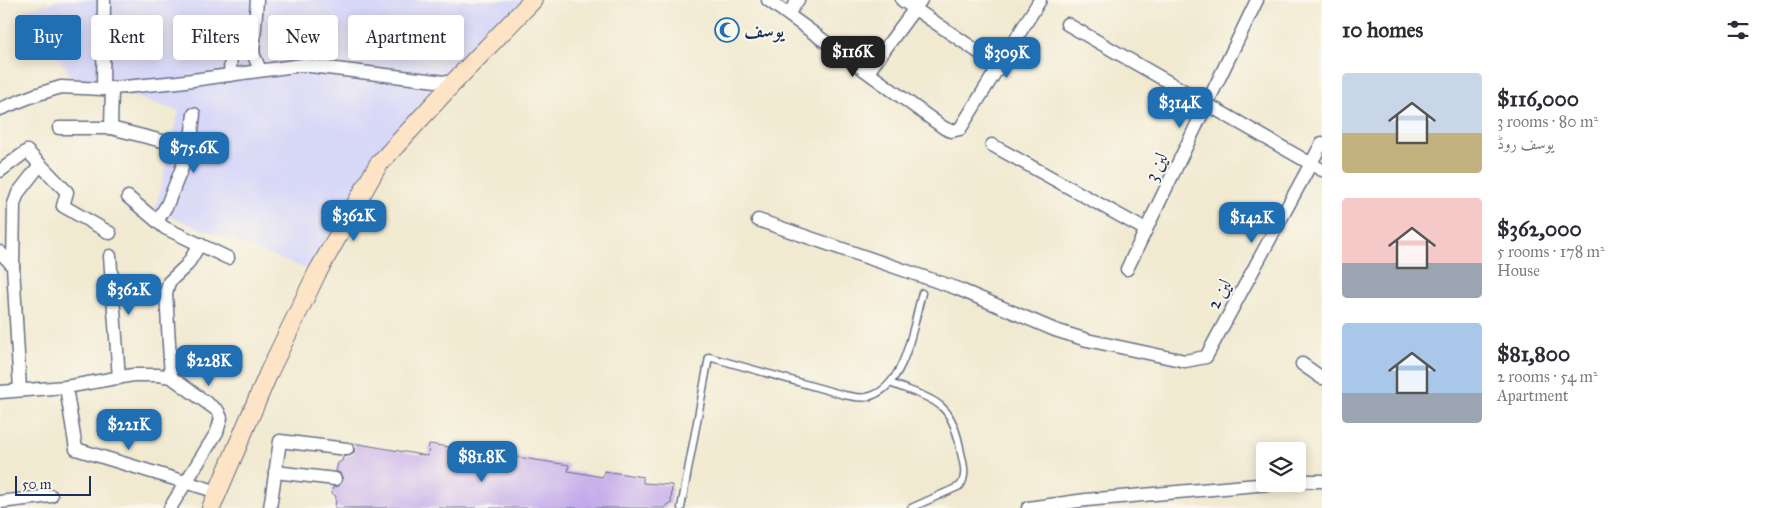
<!DOCTYPE html>
<meta charset="utf-8">
<style>
body{margin:0;font-family:"IM FELL Great Primer",Amiri,serif;background:#f2f2f3;color:#2b2b33;height:100vh;display:flex;flex-direction:column;font-size:19px;white-space:nowrap}
*{box-sizing:border-box;margin:0}
p{font-size:16px;color:#7c7c81}
.icon{flex:none;width:28px;height:28px;fill:none;stroke:currentColor;stroke-width:2;stroke-linecap:round;stroke-linejoin:round}
.map{position:relative;flex:1;overflow:hidden}
.panel{display:flex;flex-direction:column;background:#fff;width:450px}
.panel>*{flex:none}
.hud{position:absolute;left:15px;top:15px;width:475px;height:45px;display:flex;gap:10px}
.tools{position:absolute;left:1256px;top:442px;display:grid;gap:10px}
.tools a{display:grid;place-items:center;width:50px;height:50px;border-radius:5px;background:#fff;box-shadow:0 2px 12px #0003;font-size:25px}
.scale{position:absolute;left:15px;bottom:12px;width:76px;box-sizing:border-box;padding-left:5px;border:2px solid #1b2f5e;border-top:0;font-size:14px;line-height:18px;white-space:nowrap;color:#1b2f5e;-webkit-text-stroke:4px #fbf7ec;paint-order:stroke}
.price{position:absolute;translate:-50% -42px;padding:0 11px;border-radius:10px;background:#1f6fb2;color:#fff;font-size:16px;line-height:32px;filter:drop-shadow(0 1px 2px #0008)}
.price::after{content:'';position:absolute;left:50%;top:30px;width:15px;height:11px;margin-left:-8px;background:inherit;clip-path:polygon(0 0,100% 0,50% 100%)}
.price.current{background:#222;color:#fff}
ul{padding:0;list-style:none}
li{display:flex;align-items:center;gap:15px;height:125px;padding:0 20px}
li span{display:grid;place-items:center;flex:none;width:140px;height:100px;border-radius:5px;color:#555}
li>.icon{margin-inline-start:auto}
span .icon{width:60px;height:60px;fill:#fffc;stroke-width:1}
li b{font-size:21px}
h2{display:flex;justify-content:space-between;align-items:center;height:60px;padding:0 20px;font-size:21px}
.chip{padding:0 18px;border-radius:5px;background:#fff;box-shadow:0 2px 12px #0003;font-size:18px;line-height:45px}
.chip.current{background:#1f6fb2;color:#fff}
main{display:flex;flex:1;min-height:0}
.map>svg:first-child{display:block}
</style>
<main>
<div class="map">
<svg width="1322" height="508" viewBox="0 0 1322 508">
<rect width="100%" height="100%" fill="#fbf7ec"/>
<filter id="ink" filterUnits="userSpaceOnUse"><feTurbulence type="fractalNoise" baseFrequency=".02" numOctaves="2"/><feDisplacementMap in="SourceGraphic" scale="10" xChannelSelector="R" yChannelSelector="G"/><feConvolveMatrix kernelMatrix="1 2 1 2 8 2 1 2 1" color-interpolation-filters="sRGB"/></filter>
<filter id="wash" filterUnits="userSpaceOnUse"><feTurbulence type="fractalNoise" baseFrequency=".0096" numOctaves="4" result="noise"/><feDisplacementMap in="SourceGraphic" scale="20" xChannelSelector="R" yChannelSelector="G"/><feGaussianBlur stdDeviation="1.12" result="paint"/><feColorMatrix in="noise" values="0 0 0 0 0 0 0 0 0 0 0 0 0 0 0 0 0 1.4 0 .05"/><feComposite in="paint" operator="in"/></filter>
<g filter="url(#wash)">
<rect width="100%" height="100%" fill="#f1e9d0"/>
<!-- built -->
<polygon fill="#d7d7f8" points="63,0 534,0 376,164 317,273 155,211 179,111 72,78 25,9"/>
<g id="blocks">
<!-- building -->
<polygon fill="#c2a8eb" points="353,443 428,456 429,444 569,465 568,471 603,477 604,471 643,477 643,483 672,485 671,504 666,505 666,508 335,508 336,496 332,493 333,487 339,486 343,479 340,473 336,471 338,463 342,461 343,457 353,454 355,449"/>
</g>
</g>
<g filter="url(#ink)">
<use href="#blocks" fill-opacity="0" stroke="#667086" stroke-width="1"/>
<g fill="none" stroke-linecap="round" stroke-linejoin="round">
<!-- service casing -->
<g stroke="#667086" stroke-width="9">
<g id="service">
<path d="M890,383C936,401 952,400 961,453C964,465 967,476 960,486L911,508"/>
<path d="M681,508L709,357L844,395C852,396 860,399 867,397C906,389 913,325 922,293"/>
</g>
</g>
<!-- minor casing -->
<g stroke="#667086" stroke-width="15">
<g id="minor">
<polyline points="257,0 253,53 260,70"/>
<polyline points="768,0 944,128 951,131 960,129 1040,0"/>
<polyline points="902,0 999,66"/>
<polyline points="788,14 798,0"/>
<polyline points="1067,24 1322,170"/>
<polyline points="868,72 921,0"/>
<polyline points="230,75 232,26"/>
<polyline points="103,89 104,0"/>
<polyline points="0,109 35,95 61,87 103,89 178,82 302,65 453,83"/>
<polyline points="59,128 111,128 190,148"/>
<polyline points="111,128 112,88"/>
<polyline points="992,145 1146,230"/>
<polyline points="0,171 27,151 67,192 63,206 110,233"/>
<polyline points="128,197 165,228 228,258"/>
<polyline points="758,220 956,288 1055,330 1087,340 1185,361 1206,357 1322,143"/>
<polyline points="157,221 167,205 190,148 194,114"/>
<polyline points="0,252 13,266"/>
<polyline points="110,256 119,378"/>
<polyline points="1127,269 1257,0"/>
<polyline points="1302,364 1322,378"/>
<polyline points="171,377 166,293 169,282 187,265 200,244"/>
<polyline points="66,387 76,449 218,492"/>
<polyline points="20,390 13,266 14,204 18,193 39,166"/>
<polyline points="0,392 66,387 133,375 158,375 171,377 218,411 221,418 217,432 170,508"/>
<polyline points="275,472 335,479"/>
<polyline points="1298,481 1322,481"/>
<polyline points="0,502 51,496"/>
<polyline points="270,508 280,441 347,449"/>
<polyline points="1028,508 1086,500 1269,484"/>
</g>
</g>
<!-- secondary casing -->
<g stroke="#667086" stroke-width="20">
<polyline id="secondary" points="211,508 269,372 317,273 378,165 453,83 533,0"/>
</g>
<!-- service -->
<use href="#service" stroke="#fff" stroke-width="6"/>
<!-- minor -->
<use href="#minor" stroke="#fff" stroke-width="12"/>
<!-- secondary -->
<use href="#secondary" stroke="#fee4c6" stroke-width="18"/>
</g>
</g>
<!-- icons -->
<defs>
<g id="mosque-ring" transform="scale(1.25)"><circle r="9.5" fill="#fbf7ec" stroke="#1f6fb2" stroke-width="1.5"/><path d="M3.5-4.9A6 6 0 1 0 3.5 4.9A5 5 0 1 1 3.5-4.9Z" fill="#1f6fb2"/></g>
</defs>
<g fill-rule="evenodd">
<use href="#mosque-ring" x="727" y="30"/>
</g>
<g text-anchor="middle" dominant-baseline="central" stroke-width="4" stroke-linejoin="round" paint-order="stroke">
<!-- poi labels -->
<g font-size="19" font-weight="bold" fill="#1b2f5e" stroke="#fbf7ec" text-anchor="start">
<text x="744" y="30">یوسف</text>
</g>
<!-- street labels -->
<g font-size="19" fill="#1b2f5e" stroke="#fbf7ec">
<text transform="translate(1156 167) rotate(-64)">لین 3</text>
<text transform="translate(1219 294) rotate(-62)">لین 2</text>
</g>
</g>
</svg>
<div class="tools">
<a><svg class="icon" aria-label="layers" viewBox="0 0 24 24"><path d="M12 4l9 5-9 5-9-5zM3 14l9 5 9-5"/></svg></a>
</div>
<div class="scale">50 m</div>
<b class="price current" style="left:853px;top:78px">$116K</b>
<b class="price" style="left:1007px;top:79px">$309K</b>
<b class="price" style="left:1180px;top:129px">$314K</b>
<b class="price" style="left:194px;top:174px">$75.6K</b>
<b class="price" style="left:354px;top:242px">$362K</b>
<b class="price" style="left:1252px;top:244px">$142K</b>
<b class="price" style="left:129px;top:316px">$362K</b>
<b class="price" style="left:209px;top:387px">$228K</b>
<b class="price" style="left:129px;top:451px">$221K</b>
<b class="price" style="left:482px;top:483px">$81.8K</b>
<div class="hud">
<a class="chip current">Buy</a>
<a class="chip">Rent</a>
<a class="chip">Filters</a>
<a class="chip">New</a>
<a class="chip">Apartment</a>
</div>
</div>
<section class="panel">
<h2>10 homes<svg class="icon" aria-label="filters" viewBox="0 0 24 24"><path d="M4 7h16M4 17h16"/><circle cx="9" cy="7" r="2"/><circle cx="15" cy="17" r="2"/></svg></h2>
<ul>
<li><span style="background:linear-gradient(#c9d6e8 60%,#c2b280 0)"><svg class="icon" aria-label="home" viewBox="0 0 24 24"><path d="M3 11l9-7 9 7M6 9v11h12V9"/></svg></span><div><b>$116,000</b><p>3 rooms · 80 m²</p><p>یوسف روڈ</p></div></li>
<li><span style="background:linear-gradient(#f6c9c9 65%,#9aa5b1 0)"><svg class="icon" aria-label="home" viewBox="0 0 24 24"><path d="M3 11l9-7 9 7M6 9v11h12V9"/></svg></span><div><b>$362,000</b><p>5 rooms · 178 m²</p><p>House</p></div></li>
<li><span style="background:linear-gradient(#a9c7e8 70%,#9aa5b1 0)"><svg class="icon" aria-label="home" viewBox="0 0 24 24"><path d="M3 11l9-7 9 7M6 9v11h12V9"/></svg></span><div><b>$81,800</b><p>2 rooms · 54 m²</p><p>Apartment</p></div></li>
</ul>
</section>
</main>
